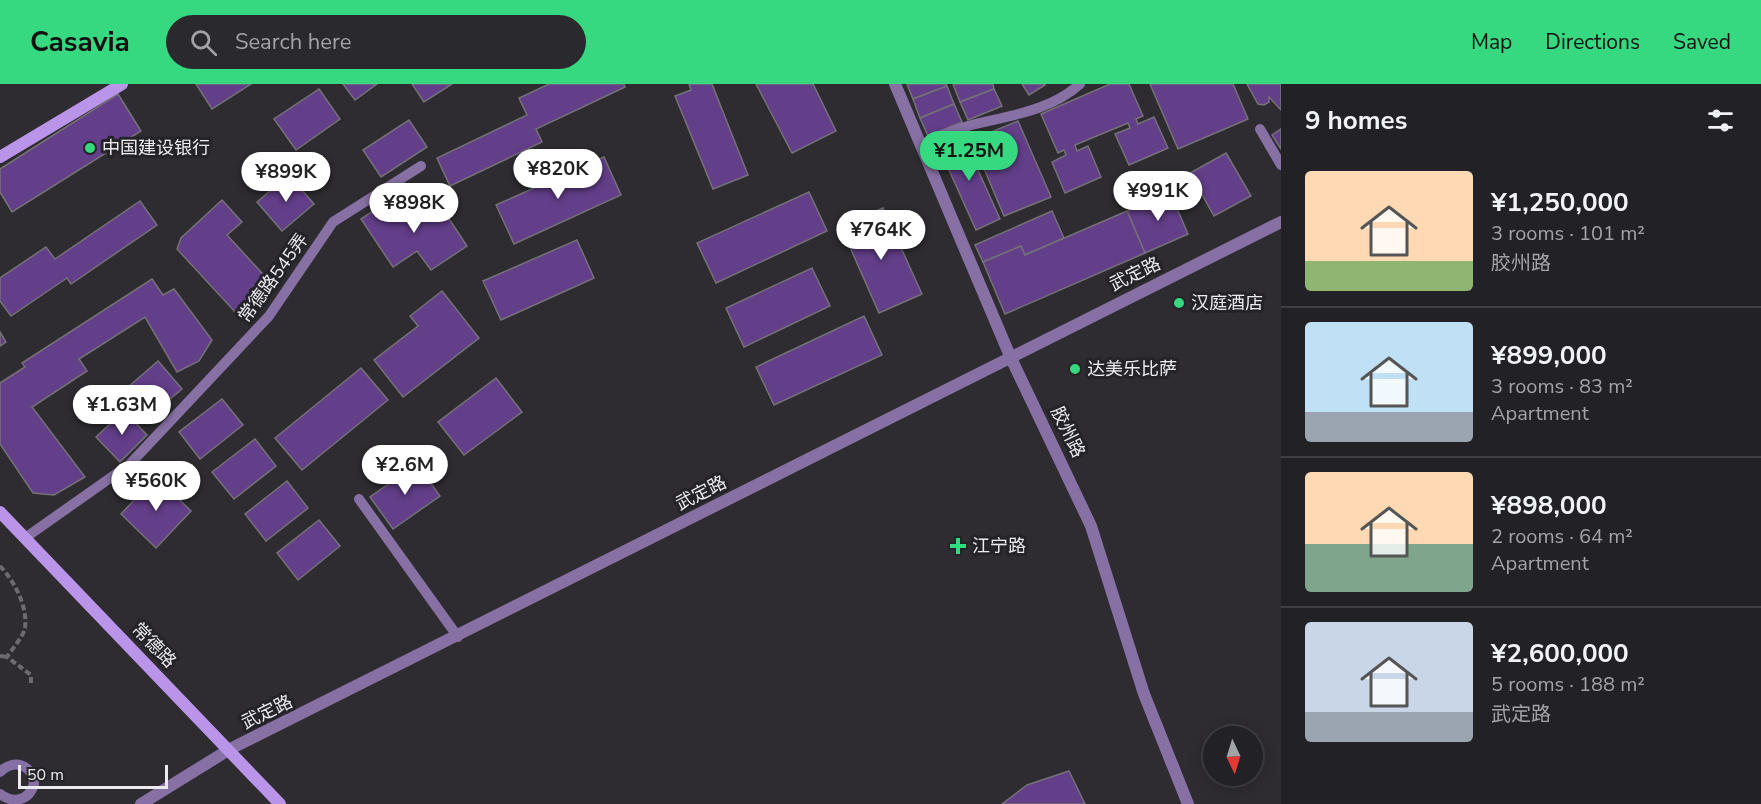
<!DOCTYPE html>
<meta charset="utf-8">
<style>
body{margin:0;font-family:"Nunito Sans","Noto Sans SC",sans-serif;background:#2a292d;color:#f1f3f6;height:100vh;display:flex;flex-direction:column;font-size:22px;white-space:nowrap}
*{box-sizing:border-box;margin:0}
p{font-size:20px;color:#a2a3a7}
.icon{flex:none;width:33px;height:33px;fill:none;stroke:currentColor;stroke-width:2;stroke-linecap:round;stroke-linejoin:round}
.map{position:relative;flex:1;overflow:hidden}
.panel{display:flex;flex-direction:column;background:#222125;width:480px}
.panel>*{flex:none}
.needle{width:39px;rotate:176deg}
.controls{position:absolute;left:1203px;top:642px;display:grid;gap:12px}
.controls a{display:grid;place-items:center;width:60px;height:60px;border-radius:50%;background:#222125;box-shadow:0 3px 15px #0003,0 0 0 2px #3f3e42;font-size:30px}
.scale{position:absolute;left:18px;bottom:15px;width:150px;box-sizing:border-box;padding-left:6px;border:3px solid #eceaee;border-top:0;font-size:16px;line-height:21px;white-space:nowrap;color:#eceaee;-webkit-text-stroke:4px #242327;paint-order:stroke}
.price{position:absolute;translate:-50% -51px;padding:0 14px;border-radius:21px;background:#fff;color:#222;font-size:20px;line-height:39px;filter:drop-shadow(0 2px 3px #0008)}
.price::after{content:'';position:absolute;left:50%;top:36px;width:18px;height:14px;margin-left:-9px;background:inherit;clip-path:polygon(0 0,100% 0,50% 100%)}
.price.active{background:#36d880;color:#111}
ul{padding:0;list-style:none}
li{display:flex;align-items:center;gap:18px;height:150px;padding:0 24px}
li+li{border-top:2px solid #3f3e42}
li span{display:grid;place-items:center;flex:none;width:168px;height:120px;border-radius:6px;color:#555}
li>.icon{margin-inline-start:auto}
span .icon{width:72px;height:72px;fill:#fffc;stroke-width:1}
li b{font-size:26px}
h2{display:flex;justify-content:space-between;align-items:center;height:72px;padding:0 24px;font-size:26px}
header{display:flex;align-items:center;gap:36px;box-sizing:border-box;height:84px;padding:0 30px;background:#36d880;color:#111}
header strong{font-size:28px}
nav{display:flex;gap:33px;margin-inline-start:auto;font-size:21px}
.search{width:420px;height:54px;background:#2a292d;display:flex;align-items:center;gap:15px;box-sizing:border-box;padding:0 21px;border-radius:33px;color:#a2a3a7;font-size:22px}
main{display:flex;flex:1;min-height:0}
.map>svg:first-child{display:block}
</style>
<header>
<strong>Casavia</strong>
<div class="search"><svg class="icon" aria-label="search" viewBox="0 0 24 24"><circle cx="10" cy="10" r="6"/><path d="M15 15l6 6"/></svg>Search here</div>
<nav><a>Map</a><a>Directions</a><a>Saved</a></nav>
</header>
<main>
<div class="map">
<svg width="1281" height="720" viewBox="0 0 1281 720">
<rect width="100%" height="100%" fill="#2e2c31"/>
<!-- building -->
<g fill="#633e89" stroke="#747277" stroke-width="1.5">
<polygon points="196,0 251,0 212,25"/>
<polygon points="343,0 377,0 355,16"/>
<polygon points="412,0 452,0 424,18"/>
<polygon points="549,0 624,0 625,3 536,45 542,58 450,102 437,74 527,31 519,14"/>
<polygon points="689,0 712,0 748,91 713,105 675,12 691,6"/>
<polygon points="756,0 813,0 836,47 792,69"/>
<polygon points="907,0 946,0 947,2 913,15"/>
<polygon points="953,0 993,0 994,5 960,18"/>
<polygon points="1022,0 1045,0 1045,1 1029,11"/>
<polygon points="1110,0 1129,0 1143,32 1136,35 1138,40 1154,33 1168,64 1129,81 1115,50 1130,44 1128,39 1075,61 1077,67 1088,62 1101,93 1065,109 1052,78 1066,71 1064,66 1058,69 1041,30"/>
<polygon points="1150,0 1233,0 1248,35 1178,65"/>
<polygon points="1247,0 1281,0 1281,26 1269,13 1269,18 1264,21 1258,20"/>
<polygon points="947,2 954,20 920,34 913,15"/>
<polygon points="319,5 340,35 296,66 274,35"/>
<polygon points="994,5 1002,22 968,36 960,18"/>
<polygon points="118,10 141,47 12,128 0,108 0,85"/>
<polygon points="954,20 962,38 928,52 920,34"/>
<polygon points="409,36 427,63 381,93 363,66"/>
<polygon points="1018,37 1051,113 1004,132 972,56"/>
<polygon points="1281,45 1281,65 1272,51"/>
<polygon points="958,51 961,57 964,55 1000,135 976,146 940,66 943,65 940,58"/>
<polygon points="1226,69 1251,112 1214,132 1190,89"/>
<polygon points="604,73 621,111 514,160 496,121"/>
<polygon points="289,91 314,120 282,147 257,118"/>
<polygon points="809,108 827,147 716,199 697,159"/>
<polygon points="1170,108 1188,150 1145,169 1127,127"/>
<polygon points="394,113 410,137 438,118 467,162 431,186 417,167 393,183 361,135"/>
<polygon points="222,116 242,138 227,151 271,199 237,230 177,165 181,154"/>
<polygon points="140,117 157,141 71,200 67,194 11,232 0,217 0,194 46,163 55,175"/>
<polygon points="883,124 922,210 879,229 841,143"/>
<polygon points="1052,127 1064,154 1025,171 1021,162 983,178 975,161"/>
<polygon points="1127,127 1145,169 1005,230 983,178 1021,162 1025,171"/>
<polygon points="577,156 594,194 501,236 483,197"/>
<polygon points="812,184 830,222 744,263 726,224"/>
<polygon points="152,195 163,211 174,205 212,256 199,277 177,288 145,233 79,275 87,287 32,323 85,393 54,411 33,409 0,360 0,299 25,283 22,279"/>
<polygon points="442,207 479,254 403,313 374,276 418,242 410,232"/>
<polygon points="864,232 882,271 774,321 756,283"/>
<polygon points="0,248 6,258 0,262"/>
<polygon points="158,277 182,305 144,337 120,310"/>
<polygon points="361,284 388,316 302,386 275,354"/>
<polygon points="496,294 522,328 464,371 438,338"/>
<polygon points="222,315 243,341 200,375 179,348"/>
<polygon points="124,327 147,351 120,378 96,353"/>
<polygon points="255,355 276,382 234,415 212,388"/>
<polygon points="417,380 440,412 393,445 370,413"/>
<polygon points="156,393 191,427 156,464 121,430"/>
<polygon points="287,397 308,424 266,457 245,430"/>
<polygon points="319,436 340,462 298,496 277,469"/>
<polygon points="1069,687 1085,720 1002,720 1027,701"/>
</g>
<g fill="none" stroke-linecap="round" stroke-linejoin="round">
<!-- path -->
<g stroke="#6d6b70" stroke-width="4" stroke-dasharray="6 3" stroke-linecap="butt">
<path d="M0,482C14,497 28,522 25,544C23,553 12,565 7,573L31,591V602"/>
<polyline points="0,572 7,573"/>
</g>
<!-- service -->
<g stroke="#8770a4" stroke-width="10">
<polyline points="1260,45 1281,81"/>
<path d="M920,61C935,54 951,47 968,42C1006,32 1049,28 1080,0"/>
<polyline points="359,415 458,553"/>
<polyline points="25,454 130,380 269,232 333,138 421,82"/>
<path d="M0,688C14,674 33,681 34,700C29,717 13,720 0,710"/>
</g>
<!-- minor -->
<polyline stroke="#8770a4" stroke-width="12" points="141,720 230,665 1281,138"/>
<!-- tertiary -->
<polyline stroke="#8770a4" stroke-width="12" points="895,0 1010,272 1091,442 1144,610 1188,720"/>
<!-- secondary -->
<g stroke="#ba94e8" stroke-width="12">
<polyline points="0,73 122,0"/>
<polyline points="0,428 280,720"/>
</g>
</g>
<!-- markers -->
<g fill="#36d880" stroke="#242327" stroke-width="2">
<circle cx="90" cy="64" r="6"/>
<circle cx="1179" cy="219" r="6"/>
<circle cx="1075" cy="285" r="6"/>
<path d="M955 453h6v6h6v6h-6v6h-6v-6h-6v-6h6z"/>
</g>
<g text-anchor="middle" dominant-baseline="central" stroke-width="6" stroke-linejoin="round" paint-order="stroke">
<!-- poi labels -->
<g font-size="18" fill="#eceaee" stroke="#242327" text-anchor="start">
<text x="102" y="64">中国建设银行</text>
<text x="1191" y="219">汉庭酒店</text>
<text x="1087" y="285">达美乐比萨</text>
<text x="972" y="462">江宁路</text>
</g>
<!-- street labels -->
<g font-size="18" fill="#eceaee" stroke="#242327">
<text transform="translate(1135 190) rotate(-26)">武定路</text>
<text transform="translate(273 194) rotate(-54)">常德路545弄</text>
<text transform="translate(1068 348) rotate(64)">胶州路</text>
<text transform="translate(701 409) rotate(-27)">武定路</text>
<text transform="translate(154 561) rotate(46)">常德路</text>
<text transform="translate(267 628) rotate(-26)">武定路</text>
</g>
</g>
</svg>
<div class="controls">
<a><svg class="needle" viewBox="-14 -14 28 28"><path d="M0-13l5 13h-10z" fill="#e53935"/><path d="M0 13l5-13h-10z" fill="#a2a3a7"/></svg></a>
</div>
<div class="scale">50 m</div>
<b class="price active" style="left:969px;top:98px">¥1.25M</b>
<b class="price" style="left:558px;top:116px">¥820K</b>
<b class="price" style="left:286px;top:119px">¥899K</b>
<b class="price" style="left:1158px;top:138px">¥991K</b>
<b class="price" style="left:414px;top:150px">¥898K</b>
<b class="price" style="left:881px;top:177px">¥764K</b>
<b class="price" style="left:122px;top:352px">¥1.63M</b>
<b class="price" style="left:405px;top:412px">¥2.6M</b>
<b class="price" style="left:156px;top:428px">¥560K</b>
</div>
<section class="panel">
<h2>9 homes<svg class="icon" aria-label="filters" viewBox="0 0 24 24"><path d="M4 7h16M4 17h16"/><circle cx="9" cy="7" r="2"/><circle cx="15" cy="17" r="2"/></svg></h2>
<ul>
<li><span style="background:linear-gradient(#ffd9b3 75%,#8fb573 0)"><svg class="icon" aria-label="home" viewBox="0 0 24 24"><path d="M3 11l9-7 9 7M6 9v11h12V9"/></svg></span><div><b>¥1,250,000</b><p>3 rooms · 101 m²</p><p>胶州路</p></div></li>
<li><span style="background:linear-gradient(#bfe0f5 75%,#9aa5b1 0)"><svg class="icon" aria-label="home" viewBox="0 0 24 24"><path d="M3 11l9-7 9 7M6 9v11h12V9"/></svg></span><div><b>¥899,000</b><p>3 rooms · 83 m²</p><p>Apartment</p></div></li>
<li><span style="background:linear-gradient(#ffd9b3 60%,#7fa58c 0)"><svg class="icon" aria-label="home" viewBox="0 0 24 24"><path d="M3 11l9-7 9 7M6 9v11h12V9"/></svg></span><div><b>¥898,000</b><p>2 rooms · 64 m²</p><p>Apartment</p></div></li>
<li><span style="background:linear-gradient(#c9d6e8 75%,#9aa5b1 0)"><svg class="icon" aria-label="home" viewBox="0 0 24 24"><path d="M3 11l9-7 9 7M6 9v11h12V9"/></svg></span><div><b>¥2,600,000</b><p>5 rooms · 188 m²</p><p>武定路</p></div></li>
</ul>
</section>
</main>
